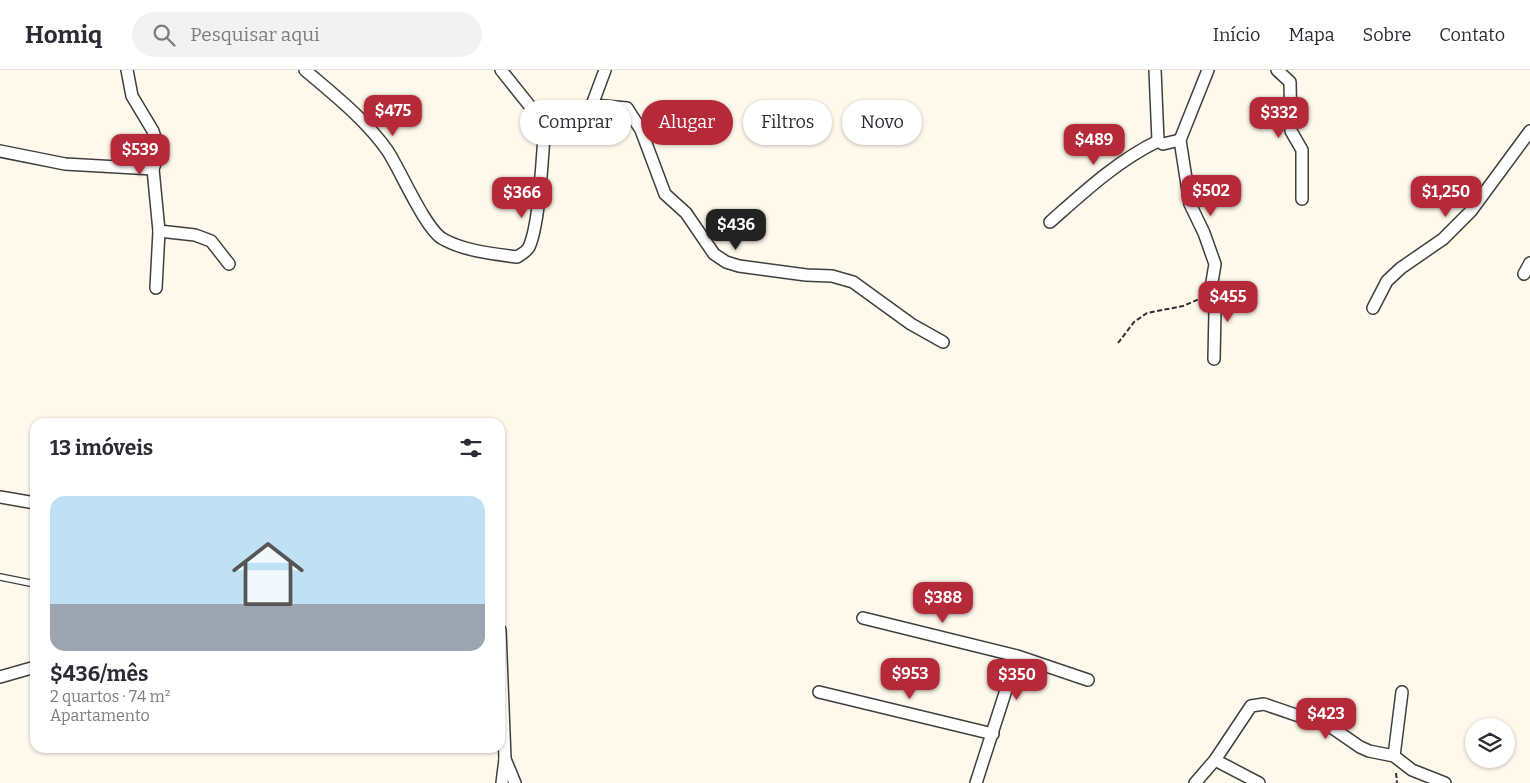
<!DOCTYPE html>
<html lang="pt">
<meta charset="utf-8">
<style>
body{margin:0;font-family:Bitter,serif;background:#f2f2f3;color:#2b2b33;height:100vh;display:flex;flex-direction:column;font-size:19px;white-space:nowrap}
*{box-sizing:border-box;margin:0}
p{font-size:16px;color:#7c7c81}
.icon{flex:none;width:28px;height:28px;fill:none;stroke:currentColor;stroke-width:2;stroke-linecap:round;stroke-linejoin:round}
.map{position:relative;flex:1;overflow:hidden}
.sheet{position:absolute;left:30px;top:348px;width:475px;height:335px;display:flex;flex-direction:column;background:#fff;border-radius:15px;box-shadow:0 1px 4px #0004}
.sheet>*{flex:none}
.top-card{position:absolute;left:520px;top:30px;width:475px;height:45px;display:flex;gap:10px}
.fabs{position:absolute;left:1465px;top:648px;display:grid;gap:10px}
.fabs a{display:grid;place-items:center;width:50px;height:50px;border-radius:50%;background:#fff;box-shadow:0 1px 4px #0004;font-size:25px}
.price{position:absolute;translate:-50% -42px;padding:0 11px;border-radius:10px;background:#b62939;color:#fff;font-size:16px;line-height:32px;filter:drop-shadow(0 1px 2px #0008)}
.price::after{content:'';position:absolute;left:50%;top:30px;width:15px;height:11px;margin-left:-8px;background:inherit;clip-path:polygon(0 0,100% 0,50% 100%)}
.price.on{background:#222;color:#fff}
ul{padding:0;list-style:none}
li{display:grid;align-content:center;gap:10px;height:265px;padding:0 20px}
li+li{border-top:1px solid #e1e1e2}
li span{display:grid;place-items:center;height:155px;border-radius:15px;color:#555}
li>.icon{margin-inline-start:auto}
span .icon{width:90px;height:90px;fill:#fffc;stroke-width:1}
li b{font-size:21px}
h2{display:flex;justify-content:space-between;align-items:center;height:60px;padding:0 20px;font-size:21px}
.chip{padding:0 18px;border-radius:22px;background:#fff;box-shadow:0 1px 4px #0004;font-size:18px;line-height:45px}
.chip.on{background:#b62939;color:#fff}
header{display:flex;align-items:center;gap:30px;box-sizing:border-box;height:70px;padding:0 25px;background:#fff;border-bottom:1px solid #e1e1e2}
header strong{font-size:24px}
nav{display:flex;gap:28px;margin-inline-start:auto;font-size:18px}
.search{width:350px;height:45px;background:#f2f2f3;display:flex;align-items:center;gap:12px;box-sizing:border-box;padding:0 18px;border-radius:28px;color:#7c7c81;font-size:19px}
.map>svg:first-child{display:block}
</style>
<header>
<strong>Homiq</strong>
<div class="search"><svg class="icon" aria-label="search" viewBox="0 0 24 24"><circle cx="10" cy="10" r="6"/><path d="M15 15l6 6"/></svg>Pesquisar aqui</div>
<nav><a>Início</a><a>Mapa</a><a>Sobre</a><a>Contato</a></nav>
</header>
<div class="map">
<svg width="1530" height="713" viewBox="0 0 1530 713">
<rect width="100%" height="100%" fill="#fef9eb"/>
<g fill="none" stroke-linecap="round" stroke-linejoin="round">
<!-- lane casing -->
<g stroke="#3f3f3f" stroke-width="8">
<polyline id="lane" points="0,507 35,514"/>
</g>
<!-- street casing -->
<g stroke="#3f3f3f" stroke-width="14">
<g id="street">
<polyline points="127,0 132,26 153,61 157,74 157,88 153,99 159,161 156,218"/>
<path d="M305,0C333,24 365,49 387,80C400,99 425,159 443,169C464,181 494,184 517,187C522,184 526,182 529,177C540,153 542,85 545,55L501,0"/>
<polyline points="1155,0 1158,71"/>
<polyline points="1208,0 1180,70 1190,134 1204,163 1215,194 1210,224 1215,240 1214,289"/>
<polyline points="1277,0 1290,12 1291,61 1302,80 1302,129"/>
<polyline points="592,35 605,0"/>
<polyline points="545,55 592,35 627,38 641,60 665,124 686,143 714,184 726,192 739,196 806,205 832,206 853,212 911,254 943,272"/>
<polyline points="1158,71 1163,74 1180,70"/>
<polyline points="0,81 65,94 153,99"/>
<path d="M1050,152C1084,122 1117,91 1158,71"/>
<polyline points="159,161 195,165 211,171 229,194"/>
<polyline points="1524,204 1530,193"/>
<polyline points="1373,238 1387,211 1401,198 1443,169 1471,141 1530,61"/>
<polyline points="0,427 35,433"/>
<polyline points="863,548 1017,586"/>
<polyline points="500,560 505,689 502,713"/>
<polyline points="0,607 35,597"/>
<polyline points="819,622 993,664"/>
<polyline points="1394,686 1402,622"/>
<polyline points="505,689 515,713"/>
<polyline points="1215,690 1259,713"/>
<polyline points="976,713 1017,586 1088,610"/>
<polyline points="1195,713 1215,690 1251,636 1264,634 1331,657 1360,677 1369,681 1394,686 1412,700 1445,713"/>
</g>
</g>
<!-- path -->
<g stroke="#2e2e2e" stroke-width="2" stroke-dasharray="5 2.5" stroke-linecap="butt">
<polyline points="1118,273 1134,252 1147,243 1183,236 1199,229"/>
<polyline points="1396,703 1397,713"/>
</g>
<!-- lane -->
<use href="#lane" stroke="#fff" stroke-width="5.5"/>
<!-- street -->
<use href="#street" stroke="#fff" stroke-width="11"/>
</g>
</svg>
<div class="fabs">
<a><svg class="icon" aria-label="layers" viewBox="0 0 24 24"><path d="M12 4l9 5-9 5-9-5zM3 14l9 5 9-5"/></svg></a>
</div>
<b class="price" style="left:393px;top:67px">$475</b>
<b class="price" style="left:1279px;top:69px">$332</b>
<b class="price" style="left:1094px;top:96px">$489</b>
<b class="price" style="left:140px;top:106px">$539</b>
<b class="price" style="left:1211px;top:147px">$502</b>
<b class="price" style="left:1446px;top:148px">$1,250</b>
<b class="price" style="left:522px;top:149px">$366</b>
<b class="price on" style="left:736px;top:181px">$436</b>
<b class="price" style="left:1228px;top:253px">$455</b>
<b class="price" style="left:943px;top:554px">$388</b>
<b class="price" style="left:910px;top:630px">$953</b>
<b class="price" style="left:1017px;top:631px">$350</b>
<b class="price" style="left:1326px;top:670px">$423</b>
<div class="top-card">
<a class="chip">Comprar</a>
<a class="chip on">Alugar</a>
<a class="chip">Filtros</a>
<a class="chip">Novo</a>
</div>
<section class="sheet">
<h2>13 imóveis<svg class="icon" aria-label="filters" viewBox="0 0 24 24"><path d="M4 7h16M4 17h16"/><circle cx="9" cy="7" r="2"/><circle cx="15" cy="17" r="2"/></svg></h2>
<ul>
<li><span style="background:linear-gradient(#bfe0f5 70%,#9aa5b1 0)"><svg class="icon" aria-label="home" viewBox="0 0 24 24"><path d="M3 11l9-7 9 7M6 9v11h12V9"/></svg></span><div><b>$436/mês</b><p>2 quartos · 74 m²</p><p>Apartamento</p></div></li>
</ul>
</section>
</div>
